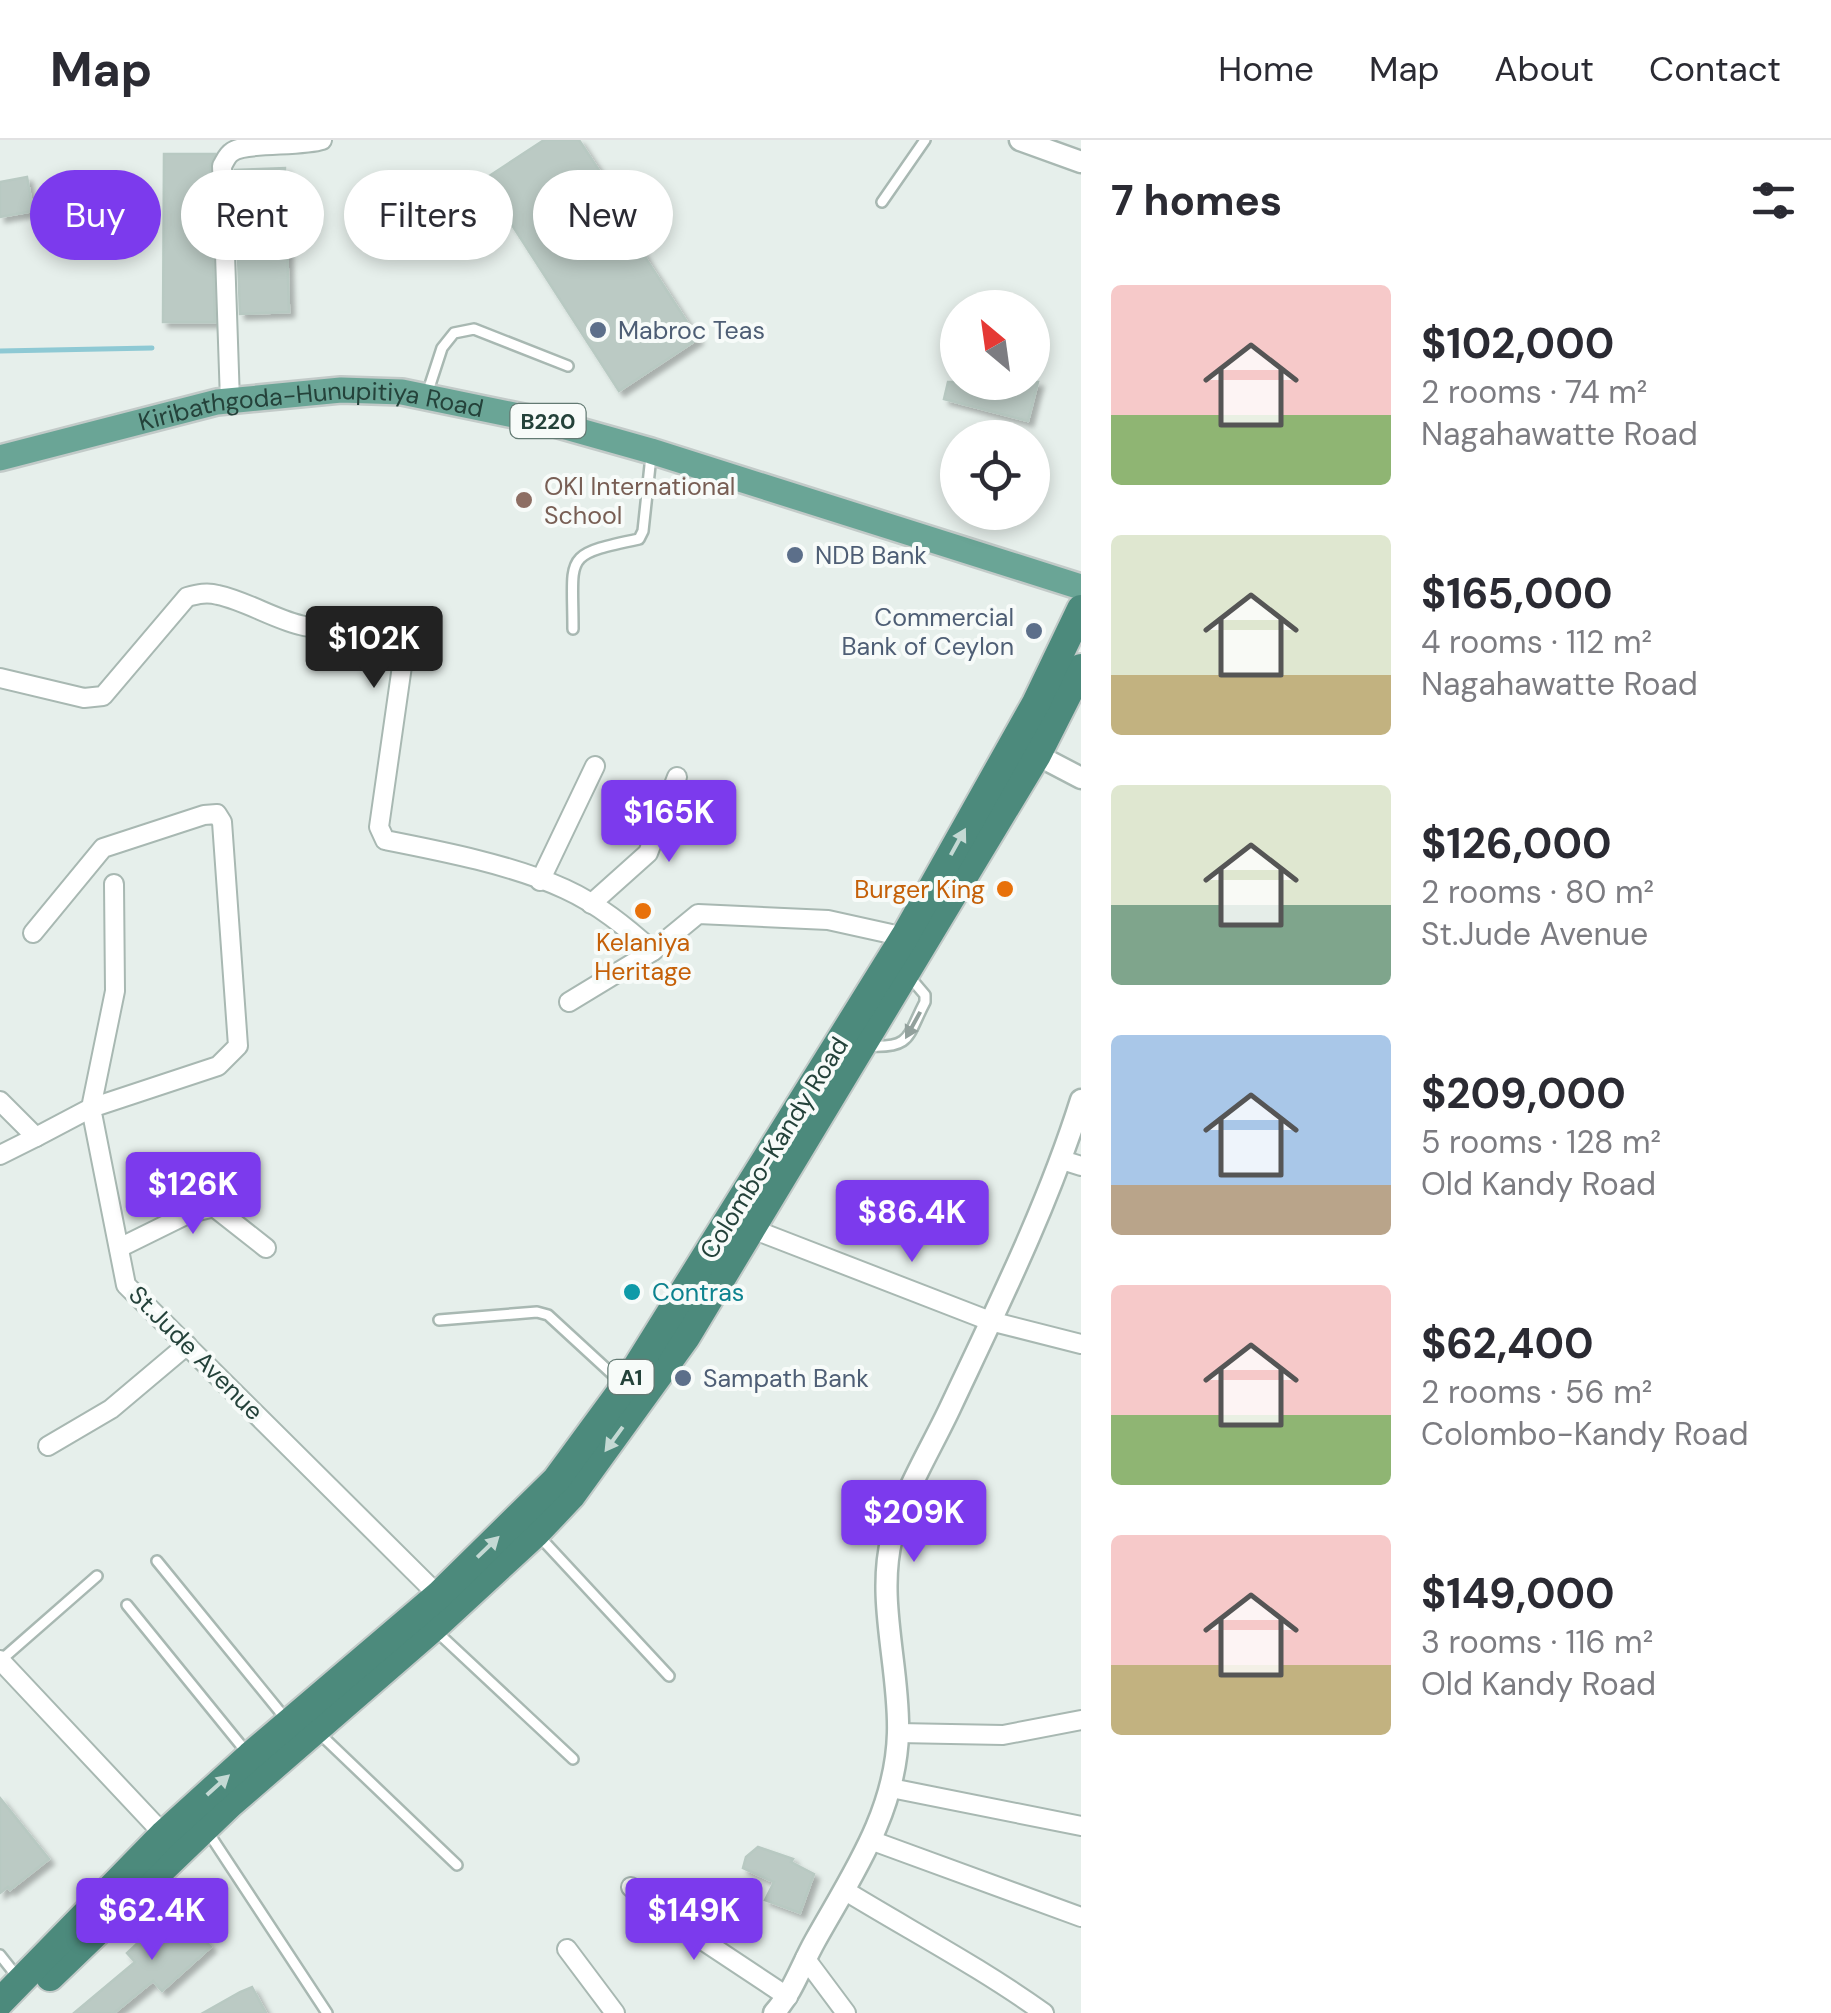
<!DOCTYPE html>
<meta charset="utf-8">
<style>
body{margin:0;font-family:"DM Sans",sans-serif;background:#f2f2f3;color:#2b2b33;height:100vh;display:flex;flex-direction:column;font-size:38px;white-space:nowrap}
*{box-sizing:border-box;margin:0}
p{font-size:32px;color:#7c7c81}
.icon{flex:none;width:55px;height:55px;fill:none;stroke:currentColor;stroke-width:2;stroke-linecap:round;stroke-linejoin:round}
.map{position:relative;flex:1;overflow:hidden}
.panel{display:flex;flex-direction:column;background:#fff;width:750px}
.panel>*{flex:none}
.banner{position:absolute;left:30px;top:30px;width:900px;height:90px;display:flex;gap:20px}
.needle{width:65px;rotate:331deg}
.fabs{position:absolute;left:940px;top:150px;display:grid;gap:20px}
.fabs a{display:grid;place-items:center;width:110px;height:110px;border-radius:50%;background:#fff;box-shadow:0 5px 15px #0003;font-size:50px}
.price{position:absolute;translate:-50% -85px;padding:0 22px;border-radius:10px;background:#7c3aed;color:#fff;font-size:32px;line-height:65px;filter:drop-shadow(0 2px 5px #0008)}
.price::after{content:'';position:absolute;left:50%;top:60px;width:30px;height:22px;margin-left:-15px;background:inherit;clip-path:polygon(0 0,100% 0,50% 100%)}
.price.on{background:#222;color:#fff}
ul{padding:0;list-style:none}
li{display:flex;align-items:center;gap:30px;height:250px;padding:0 30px}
li span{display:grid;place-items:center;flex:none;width:280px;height:200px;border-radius:10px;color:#555}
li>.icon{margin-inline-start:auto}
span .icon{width:120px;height:120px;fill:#fffc;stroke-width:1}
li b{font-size:42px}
h2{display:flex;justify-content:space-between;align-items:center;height:120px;padding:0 30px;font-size:42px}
.tag{padding:0 35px;border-radius:45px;background:#fff;box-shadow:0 5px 15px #0003;font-size:35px;line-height:90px}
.tag.on{background:#7c3aed;color:#fff}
header{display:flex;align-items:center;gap:60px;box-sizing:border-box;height:140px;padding:0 50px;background:#fff;border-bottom:2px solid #e1e1e2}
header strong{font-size:48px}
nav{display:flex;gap:55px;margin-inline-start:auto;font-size:35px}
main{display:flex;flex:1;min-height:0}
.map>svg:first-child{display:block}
</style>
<header>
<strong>Map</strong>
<nav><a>Home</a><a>Map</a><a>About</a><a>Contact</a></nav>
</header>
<main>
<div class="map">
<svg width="1081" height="1873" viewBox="0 0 1081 1873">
<defs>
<filter id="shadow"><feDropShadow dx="5" dy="5" stdDeviation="2.5" flood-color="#0004"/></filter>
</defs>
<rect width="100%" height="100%" fill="#e6efeb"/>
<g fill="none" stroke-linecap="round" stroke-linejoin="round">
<!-- stream -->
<polyline stroke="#8ec9d4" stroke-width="5" points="0,211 152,208"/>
</g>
<!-- building -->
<g fill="#bbcac4" stroke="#b8c9c2" stroke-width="2.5" filter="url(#shadow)">
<polygon points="544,0 579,0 642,95 634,100 698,199 619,251 483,40"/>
<polygon points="164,14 215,14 210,26 215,182 163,182"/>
<polygon points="285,28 289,172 240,174 235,30"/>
<polygon points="27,37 33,71 0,77 0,42"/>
<polygon points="948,242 1038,242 1028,281 944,259"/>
<polygon points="0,1658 49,1719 10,1750 8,1747 0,1753"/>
<polygon points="758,1707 793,1719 791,1722 814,1734 800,1773 765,1760 774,1742 743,1728 746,1717"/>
<polygon points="175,1768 211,1807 162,1851 153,1841 114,1873 74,1873 135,1822 127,1813"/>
<polygon points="252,1847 266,1873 203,1873 240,1852"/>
</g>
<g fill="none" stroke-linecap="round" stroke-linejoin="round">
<!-- service casing -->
<g stroke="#a8b8b2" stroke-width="14">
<g id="service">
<polyline points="882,62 925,0"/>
<polyline points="427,254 442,208 454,193 474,189 568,226"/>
<path d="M573,489C573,415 562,415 639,399L643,391L651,316"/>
<path d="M870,906C912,908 907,896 925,862V855L908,835"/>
<polyline points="439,1180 537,1172 548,1175 623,1244"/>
<polyline points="538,1395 669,1536"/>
<polyline points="157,1421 285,1578"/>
<polyline points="127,1465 248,1614"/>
<polyline points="436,1491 573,1619"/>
<polyline points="1,1520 97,1436"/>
<polyline points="320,1594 457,1725"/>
<polyline points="206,1689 327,1873"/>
<polyline points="0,1815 19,1839"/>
</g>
</g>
<!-- minor casing -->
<g stroke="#a8b8b2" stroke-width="22">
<g id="minor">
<path d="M230,261L222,26C225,21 227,15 232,12C244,2 301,7 322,0"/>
<path d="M0,538L84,558L103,556L187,457C198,454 207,452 218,455C246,461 272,478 300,485C329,493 387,487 404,512L379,687L385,700C441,711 513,725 565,749C598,764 626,787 653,811"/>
<polyline points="540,741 595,626"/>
<polyline points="591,764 648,713 677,637"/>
<polyline points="33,793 103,708 204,675 217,674 222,682 238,906 218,926 91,968 126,1145 444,1461"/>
<polyline points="569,862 653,811 698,774 828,780 914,799"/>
<polyline points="0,961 36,997 91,968 115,851 114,744"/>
<polyline points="0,1015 36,997"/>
<polyline points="1062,1020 1081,1026"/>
<polyline points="742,1085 990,1181 1081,1204"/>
<polyline points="119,1108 190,1073 214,1067 266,1108"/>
<polyline points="48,1306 111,1269 187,1205"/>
<polyline points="0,1520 171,1702"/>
<polyline points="898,1593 1003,1595 1081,1580"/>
<polyline points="891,1648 1081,1686"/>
<polyline points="873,1701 1081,1777"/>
<polyline points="631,1747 666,1776 788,1857"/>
<path d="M844,1750C911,1791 980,1827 1044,1873"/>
<polyline points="567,1809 615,1873"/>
<polyline points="805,1818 846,1873"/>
</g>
</g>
<!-- tertiary casing -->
<g stroke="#a8b8b2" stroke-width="25">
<g id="tertiary">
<polyline points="1020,0 1081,22"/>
<polyline points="1037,615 1081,638"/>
<path d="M774,1873C793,1852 801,1826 815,1801C852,1735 896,1672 898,1593C900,1529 876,1460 892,1397C904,1351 931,1309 951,1266C998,1166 1048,1065 1081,960"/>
</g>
</g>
<!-- primary casing -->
<g stroke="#c2cac8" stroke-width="30">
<g id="primary">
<path id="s1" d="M0,318L217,262L341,250L402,252L548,282L651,311L1081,447"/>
</g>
</g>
<!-- trunk casing -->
<g stroke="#c2cac8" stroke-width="32">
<g id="trunk">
<polyline points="50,1837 230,1664 433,1488 536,1393 571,1356 686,1197 1037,615 1081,528"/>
<polyline points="0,1862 164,1694 250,1616 439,1455 556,1340 625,1246 905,796 1036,563 1081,469"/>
</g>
</g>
<!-- service -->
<use href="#service" stroke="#fff" stroke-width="9"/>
<!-- minor -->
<use href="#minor" stroke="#fff" stroke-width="18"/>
<!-- tertiary -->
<use href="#tertiary" stroke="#fff" stroke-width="20"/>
<!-- primary -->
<use href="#primary" stroke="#6aa596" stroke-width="25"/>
<!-- trunk -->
<use href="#trunk" stroke="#4c8a7c" stroke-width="28"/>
</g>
<!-- one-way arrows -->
<defs><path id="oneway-solid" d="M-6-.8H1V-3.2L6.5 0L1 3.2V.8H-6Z" transform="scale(2.5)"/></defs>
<g fill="#c4d9d4">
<use href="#oneway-solid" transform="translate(958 702) rotate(-61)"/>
<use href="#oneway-solid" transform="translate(614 1299) rotate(126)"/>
<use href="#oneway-solid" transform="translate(488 1407) rotate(-44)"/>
<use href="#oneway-solid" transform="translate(218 1645) rotate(-42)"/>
</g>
<use fill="#92a09c" href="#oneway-solid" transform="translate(913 885) rotate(119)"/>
<!-- markers -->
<g fill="#5c6f8a" stroke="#f7fbf9" stroke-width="4">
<circle cx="598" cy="190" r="10"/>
<circle cx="795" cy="415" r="10"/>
<circle cx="1034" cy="491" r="10"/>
<circle cx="683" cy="1238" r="10"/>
</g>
<circle fill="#8d6e63" stroke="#f7fbf9" stroke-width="4" cx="524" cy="360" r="10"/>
<g fill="#e8710a" stroke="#f7fbf9" stroke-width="4">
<circle cx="1005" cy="749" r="10"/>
<circle cx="643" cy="771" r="10"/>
</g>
<circle fill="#0f9aa8" stroke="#f7fbf9" stroke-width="4" cx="632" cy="1152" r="10"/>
<g text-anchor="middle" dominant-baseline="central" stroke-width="8" stroke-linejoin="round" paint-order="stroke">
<!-- shield labels -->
<g fill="#f7fbf9" stroke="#637a73" stroke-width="2.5">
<rect x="510.5" y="264" width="75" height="34" rx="8"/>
<rect x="608.5" y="1220" width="45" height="34" rx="8"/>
</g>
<g font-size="22" font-weight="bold" fill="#24423a">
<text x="548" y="281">B220</text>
<text x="631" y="1237">A1</text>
</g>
<!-- service labels -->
<g font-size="25" fill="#4e5e75" stroke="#f7fbf9" text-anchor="start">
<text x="618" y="190">Mabroc Teas</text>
<text x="815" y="415">NDB Bank</text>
<text x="1014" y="477" text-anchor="end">Commercial<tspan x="1014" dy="29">Bank of Ceylon</tspan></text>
<text x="703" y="1238">Sampath Bank</text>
</g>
<!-- street labels -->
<g font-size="25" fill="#24423a" stroke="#f7fbf9">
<text stroke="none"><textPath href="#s1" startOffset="318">Kiribathgoda-Hunupitiya Road</textPath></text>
<text transform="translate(774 1008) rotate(-58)">Colombo-Kandy Road</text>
<text transform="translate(196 1213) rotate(45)">St.Jude Avenue</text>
</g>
<!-- education labels -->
<g font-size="25" fill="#785e54" stroke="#f7fbf9" text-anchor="start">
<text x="544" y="346">OKI International<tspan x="544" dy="29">School</tspan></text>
</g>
<!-- food labels -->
<g font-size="25" fill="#c56008" stroke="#f7fbf9" text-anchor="end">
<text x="985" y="749">Burger King</text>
<text x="643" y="802" text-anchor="middle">Kelaniya<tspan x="643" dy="29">Heritage</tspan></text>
</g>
<!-- culture labels -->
<g font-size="25" fill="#0d838f" stroke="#f7fbf9" text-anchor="start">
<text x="652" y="1152">Contras</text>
</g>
</g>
</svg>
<div class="fabs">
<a><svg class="needle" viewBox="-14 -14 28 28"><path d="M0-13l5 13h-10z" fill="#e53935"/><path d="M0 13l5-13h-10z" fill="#7c7c81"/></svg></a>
<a><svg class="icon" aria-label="locate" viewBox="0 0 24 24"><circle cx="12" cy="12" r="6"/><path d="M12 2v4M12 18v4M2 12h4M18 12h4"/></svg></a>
</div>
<b class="price on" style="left:374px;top:551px">$102K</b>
<b class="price" style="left:669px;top:725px">$165K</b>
<b class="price" style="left:193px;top:1097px">$126K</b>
<b class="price" style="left:912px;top:1125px">$86.4K</b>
<b class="price" style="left:914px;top:1425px">$209K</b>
<b class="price" style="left:152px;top:1823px">$62.4K</b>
<b class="price" style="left:694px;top:1823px">$149K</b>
<div class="banner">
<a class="tag on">Buy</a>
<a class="tag">Rent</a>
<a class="tag">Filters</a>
<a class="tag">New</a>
</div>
</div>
<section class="panel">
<h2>7 homes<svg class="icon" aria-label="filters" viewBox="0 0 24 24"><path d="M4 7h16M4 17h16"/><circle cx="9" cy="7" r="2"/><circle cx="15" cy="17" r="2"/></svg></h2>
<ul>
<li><span style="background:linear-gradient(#f6c9c9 65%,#8fb573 0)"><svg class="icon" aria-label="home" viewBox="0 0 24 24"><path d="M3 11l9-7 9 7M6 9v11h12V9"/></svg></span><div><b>$102,000</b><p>2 rooms · 74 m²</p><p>Nagahawatte Road</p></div></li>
<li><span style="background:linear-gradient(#dfe7d0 70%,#c2b280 0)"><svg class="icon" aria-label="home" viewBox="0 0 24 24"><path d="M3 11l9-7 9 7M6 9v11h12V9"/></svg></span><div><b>$165,000</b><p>4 rooms · 112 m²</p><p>Nagahawatte Road</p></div></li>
<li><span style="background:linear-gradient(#dfe7d0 60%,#7fa58c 0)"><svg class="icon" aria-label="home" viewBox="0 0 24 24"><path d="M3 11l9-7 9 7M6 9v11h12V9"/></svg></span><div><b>$126,000</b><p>2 rooms · 80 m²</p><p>St.Jude Avenue</p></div></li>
<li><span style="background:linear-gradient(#a9c7e8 75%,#b9a48a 0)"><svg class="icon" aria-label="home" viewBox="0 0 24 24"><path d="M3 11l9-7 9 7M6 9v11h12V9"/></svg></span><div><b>$209,000</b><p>5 rooms · 128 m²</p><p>Old Kandy Road</p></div></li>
<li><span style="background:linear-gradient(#f6c9c9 65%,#8fb573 0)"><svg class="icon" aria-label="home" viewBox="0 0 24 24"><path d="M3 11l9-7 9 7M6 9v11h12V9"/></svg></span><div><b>$62,400</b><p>2 rooms · 56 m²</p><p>Colombo-Kandy Road</p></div></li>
<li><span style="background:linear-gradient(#f6c9c9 65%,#c2b280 0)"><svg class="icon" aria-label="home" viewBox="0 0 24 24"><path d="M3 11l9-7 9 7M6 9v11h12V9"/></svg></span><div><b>$149,000</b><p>3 rooms · 116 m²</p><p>Old Kandy Road</p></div></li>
</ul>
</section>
</main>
